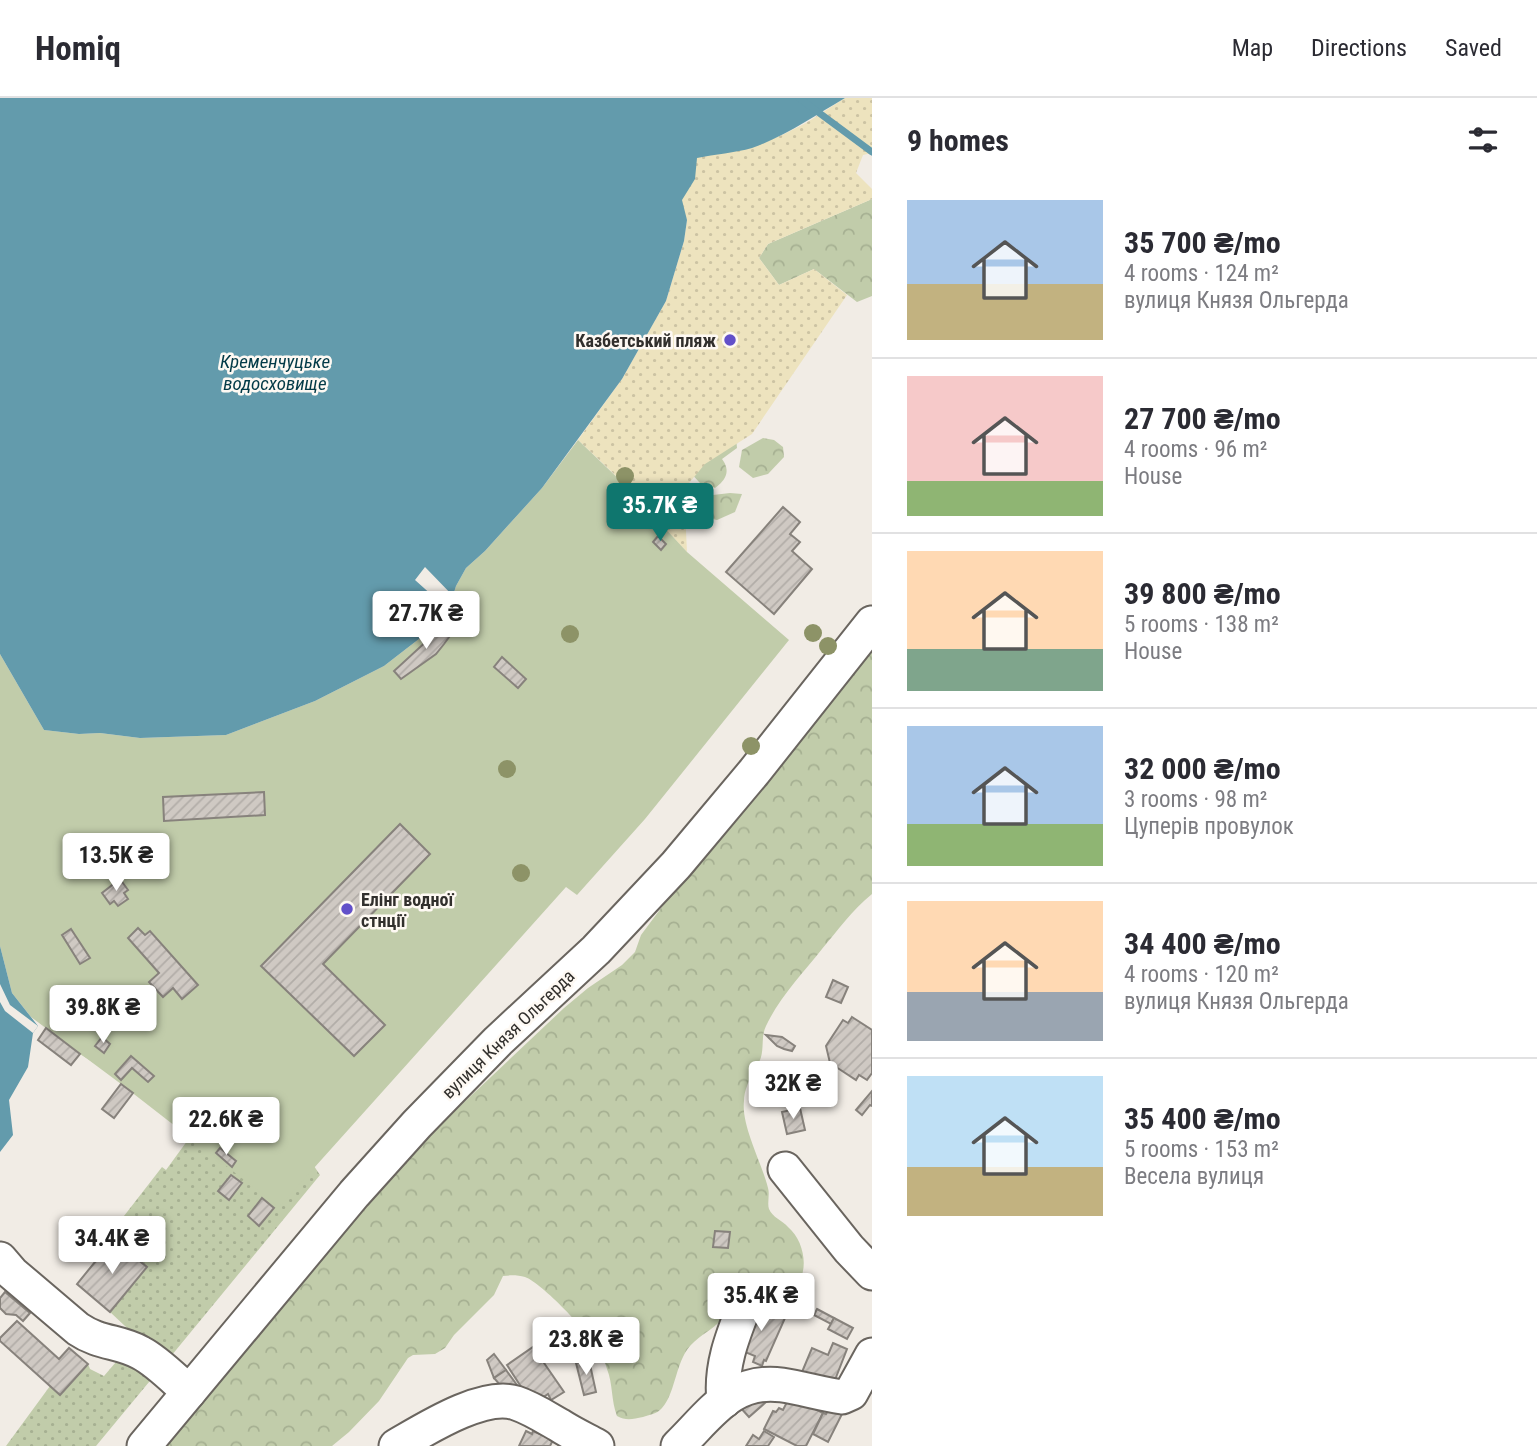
<!DOCTYPE html>
<meta charset="utf-8">
<style>
body{margin:0;font-family:"Roboto Condensed",sans-serif;background:#f7f7f7;color:#2b2b33;height:100vh;display:flex;flex-direction:column;font-size:26px;white-space:nowrap}
*{box-sizing:border-box;margin:0}
p{font-size:23px;color:#7c7c81}
.icon{flex:none;width:38px;height:38px;fill:none;stroke:currentColor;stroke-width:2;stroke-linecap:round;stroke-linejoin:round}
.map{position:relative;flex:1;overflow:hidden}
.drawer{display:flex;flex-direction:column;background:#fff;width:665px}
.drawer>*{flex:none}
.price{position:absolute;translate:-50% -60px;padding:0 16px;border-radius:7px;background:#fff;color:#222;font-size:23px;line-height:46px;filter:drop-shadow(0 2px 4px #0008)}
.price::after{content:'';position:absolute;left:50%;top:42px;width:21px;height:16px;margin-left:-10px;background:inherit;clip-path:polygon(0 0,100% 0,50% 100%)}
.price.current{background:#0f766e;color:#fff}
ul{padding:0;list-style:none}
li{display:flex;align-items:center;gap:21px;height:175px;padding:0 35px}
li+li{border-top:2px solid #e1e1e2}
li span{display:grid;place-items:center;flex:none;width:196px;height:140px;border-radius:0px;color:#555}
li>.icon{margin-inline-start:auto}
span .icon{width:84px;height:84px;fill:#fffc;stroke-width:1}
li b{font-size:30px}
h2{display:flex;justify-content:space-between;align-items:center;height:84px;padding:0 35px;font-size:30px}
header{display:flex;align-items:center;gap:42px;box-sizing:border-box;height:98px;padding:0 35px;background:#fff;border-bottom:2px solid #e1e1e2}
header strong{font-size:33px}
nav{display:flex;gap:38px;margin-inline-start:auto;font-size:24px}
main{display:flex;flex:1;min-height:0}
.map>svg:first-child{display:block}
</style>
<header>
<strong>Homiq</strong>
<nav><a>Map</a><a>Directions</a><a>Saved</a></nav>
</header>
<main>
<div class="map">
<svg width="872" height="1348" viewBox="0 0 872 1348">
<defs>
<pattern id="grass-dots" width="8" height="8" patternUnits="userSpaceOnUse" patternTransform="scale(1.75)"><rect width="8" height="8" fill="#c1ccaa"/><path d="M2 2h.1M6 6h.1" fill="none" stroke="#a6b092" stroke-width="1.8" stroke-linecap="round"/></pattern>
<pattern id="forest-crowns" width="20" height="18" patternUnits="userSpaceOnUse" patternTransform="scale(1.75)"><rect width="20" height="18" fill="#c1ccaa"/><path d="M2 6a3 3 0 1 1 6 0M12 15a3 3 0 1 1 6 0" fill="none" stroke="#a6b092"/></pattern>
<pattern id="sand-dots" width="8" height="8" patternUnits="userSpaceOnUse" patternTransform="scale(1.75)"><rect width="8" height="8" fill="#ede3be"/><path d="M2 2h.1M6 6h.1" fill="none" stroke="#ccc3a3" stroke-width="1.8" stroke-linecap="round"/></pattern>
<pattern id="building-hatch" width="6" height="6" patternUnits="userSpaceOnUse" patternTransform="scale(1.75)"><rect width="6" height="6" fill="#cfc9c3"/><path d="M-1 1l2-2M0 6l6-6M5 7l2-2" fill="none" stroke="#b2ada8"/></pattern>
</defs>
<rect width="100%" height="100%" fill="#f1ece5"/>
<!-- grass -->
<g fill="url(#grass-dots)">
<polygon points="66,906 304,1053 320,1077 167,1263 156,1257 110,1214 147,1169 110,1136 162,1069 166,1072 190,1039 181,1033 183,1022 80,956 58,939"/>
<polygon points="122,1257 154,1278 96,1348 6,1348 50,1288 60,1297 88,1266 90,1271 104,1278"/>
</g>
<!-- forest -->
<g fill="url(#forest-crowns)">
<polygon points="872,101 872,198 857,204 814,171 779,187 759,160 768,146"/>
<path d="M736,339L737,350L722,361C731,373 726,382 715,390L700,385L686,370Z"/>
<polygon points="763,340 774,342 783,349 784,359 768,376 753,380 739,369 742,352"/>
<polygon points="730,395 742,396 735,414 717,422 708,420 699,413 699,404 713,397"/>
<path d="M872,546V796C852,812 838,832 822,851C803,875 779,900 766,928C761,938 764,949 761,959C760,964 756,968 754,973C749,982 744,993 744,1003C741,1028 762,1065 768,1090C770,1096 767,1105 769,1111C772,1119 783,1123 788,1129C801,1140 807,1161 802,1177C796,1197 775,1200 758,1194C753,1192 749,1188 743,1190C734,1194 731,1209 726,1216C715,1231 706,1233 694,1244C675,1260 677,1293 662,1310C657,1316 649,1317 643,1319C633,1321 626,1323 617,1318C611,1303 613,1286 607,1271C605,1264 602,1257 598,1251C589,1235 542,1185 525,1179C518,1177 510,1177 503,1178L494,1197L454,1237L445,1250L435,1256L413,1257L408,1260L379,1303L349,1334L332,1348H165L351,1123L423,1043L564,910L588,890L622,867L635,854L641,837L679,786Z"/>
</g>
<!-- sand -->
<polygon fill="url(#sand-dots)" points="626,0 697,59 750,50 782,37 806,25 845,0 872,0 872,55 863,57 856,75 872,91 872,101 768,146 759,160 779,187 814,171 847,197 752,336 705,366 684,391 687,454 612,374 578,342 622,281 666,203 684,143 687,122"/>
<!-- green -->
<polygon fill="#c1ccaa" points="578,342 625,387 687,454 789,542 645,721 577,797 566,789 279,1109 121,986 31,919 12,895 0,848 0,556 44,632 79,636 100,635 140,640 226,637 315,603 384,568 446,520 456,488 466,470 485,453 542,390"/>
<!-- water -->
<g fill="#639bac">
<path d="M0,0H845C814,18 786,38 752,50C735,55 715,56 697,60L695,81L682,102L687,122L684,143L666,203L622,281L542,390L485,453L466,470L456,488L446,520L384,568L315,603L226,637L140,640L100,635L79,636L44,632L0,556Z"/>
<polygon points="0,848 12,895 38,928 33,935 28,969 9,1002 13,1037 0,1054"/>
</g>
<!-- pier -->
<g fill="#f1ece5">
<polygon points="425,469 456,501 453,510 438,495 434,499 415,482"/>
<polygon points="0,886 10,907 38,928 33,935 5,913 0,904"/>
</g>
<g fill="none" stroke-linecap="round" stroke-linejoin="round">
<!-- stream -->
<polyline stroke="#639bac" stroke-width="7" points="799,0 872,54"/>
</g>
<!-- building -->
<g fill="url(#building-hatch)" stroke="#87827c" stroke-width="2">
<polygon points="783,409 800,424 790,436 800,444 792,453 812,471 774,516 726,474"/>
<polygon points="658,438 666,446 661,452 653,444"/>
<polygon points="448,526 455,526 455,531 444,546 436,556 401,581 394,573 430,540"/>
<polygon points="502,559 526,581 518,590 494,569"/>
<polygon points="264,694 265,717 164,723 163,699"/>
<polygon points="400,726 430,756 323,866 385,927 354,958 261,868"/>
<polygon points="120,781 128,792 124,795 128,801 118,808 114,803 110,806 102,795"/>
<polygon points="138,830 145,837 150,833 198,887 182,901 173,890 163,899 149,884 159,875 128,840"/>
<polygon points="71,831 90,860 80,866 62,837"/>
<polygon points="833,882 848,889 841,905 826,899"/>
<polygon points="852,919 872,932 872,975 867,982 859,977 856,982 830,965 826,948 843,922 848,925"/>
<polygon points="46,930 80,956 71,967 38,942"/>
<polygon points="766,937 782,939 795,948 792,953 784,951 777,948"/>
<polygon points="102,939 110,946 104,955 95,948"/>
<polygon points="131,958 154,978 148,984 132,970 121,982 115,976"/>
<polygon points="121,986 133,995 114,1020 102,1011"/>
<polygon points="872,993 872,1008 870,1007 862,1017 856,1012"/>
<polygon points="800,1010 805,1032 787,1036 782,1014"/>
<polygon points="220,1050 236,1063 232,1069 216,1055"/>
<polygon points="231,1077 242,1085 229,1102 218,1093"/>
<polygon points="262,1100 274,1110 259,1128 248,1118"/>
<polygon points="715,1133 730,1134 728,1150 713,1149"/>
<polygon points="113,1142 147,1169 110,1214 77,1186"/>
<polygon points="5,1194 30,1215 23,1223 16,1217 6,1216 0,1210 0,1200"/>
<polygon points="752,1205 785,1220 766,1263 764,1262 762,1268 753,1264 755,1258 740,1252"/>
<polygon points="817,1211 834,1220 831,1226 814,1217"/>
<polygon points="834,1220 853,1230 847,1241 828,1231"/>
<polygon points="17,1223 59,1261 69,1250 88,1266 60,1297 0,1243 0,1240"/>
<polygon points="833,1245 847,1251 833,1287 802,1274 812,1250 828,1257"/>
<polygon points="533,1249 564,1294 551,1302 548,1296 539,1302 529,1301 507,1267"/>
<polygon points="494,1256 506,1272 494,1280 487,1262"/>
<polygon points="589,1262 596,1294 584,1297 576,1265"/>
<polygon points="506,1272 517,1287 507,1295 494,1280"/>
<polygon points="755,1293 765,1305 749,1319 739,1308"/>
<polygon points="790,1298 823,1315 806,1348 797,1348 764,1331 773,1313 776,1314 779,1310 783,1312"/>
<polygon points="829,1310 842,1316 828,1344 813,1336 823,1315 826,1316"/>
<polygon points="526,1333 532,1336 533,1333 553,1342 550,1348 519,1348"/>
<polygon points="764,1333 774,1339 768,1348 746,1348 753,1337 759,1341"/>
</g>
<g fill="none" stroke-linecap="round" stroke-linejoin="round">
<!-- minor casing -->
<g stroke="#6a655f" stroke-width="37">
<g id="minor">
<polyline points="785,1071 849,1151 872,1175"/>
<path d="M0,1161L12,1175L78,1231C100,1246 120,1243 141,1255C158,1264 174,1281 189,1294"/>
<path d="M724,1303C720,1270 732,1239 744,1209"/>
<polyline points="144,1348 354,1096 417,1026 498,943 596,852 676,767 754,674 872,525"/>
<path d="M396,1348C424,1332 483,1294 516,1305C531,1310 545,1319 559,1327C571,1335 584,1341 597,1348"/>
<path d="M678,1348C710,1317 732,1280 782,1287C802,1290 821,1296 842,1299L851,1295L872,1257"/>
</g>
</g>
<!-- minor -->
<use href="#minor" stroke="#fff" stroke-width="33"/>
</g>
<!-- trees -->
<g fill="#8d9367">
<circle cx="625" cy="378" r="9"/>
<circle cx="813" cy="535" r="9"/>
<circle cx="570" cy="536" r="9"/>
<circle cx="828" cy="548" r="9"/>
<circle cx="751" cy="648" r="9"/>
<circle cx="507" cy="671" r="9"/>
<circle cx="521" cy="775" r="9"/>
</g>
<!-- markers -->
<g fill="#6250c9" stroke="#fef9f3" stroke-width="2.5">
<circle cx="730" cy="242" r="7"/>
<circle cx="347" cy="811" r="7"/>
</g>
<g text-anchor="middle" dominant-baseline="central" stroke-width="5" stroke-linejoin="round" paint-order="stroke">
<!-- poi labels -->
<g font-size="18" font-weight="bold" fill="#312f2c" stroke="#fef9f3" text-anchor="end">
<text x="716" y="242">Казбетський пляж</text>
<text x="361" y="801" text-anchor="start">Елінг водної<tspan x="361" dy="21">стнції</tspan></text>
</g>
<!-- street labels -->
<g font-size="18" fill="#312f2c" stroke="#fef9f3">
<text transform="translate(508 936) rotate(-44)">вулиця Князя Ольгерда</text>
</g>
<!-- water labels -->
<g font-size="19" font-style="italic" fill="#033a47" stroke="#fef9f3">
<text x="275" y="263">Кременчуцьке<tspan x="275" dy="22">водосховище</tspan></text>
</g>
</g>
</svg>
<b class="price current" style="left:660px;top:445px">35.7K ₴</b>
<b class="price" style="left:426px;top:553px">27.7K ₴</b>
<b class="price" style="left:116px;top:795px">13.5K ₴</b>
<b class="price" style="left:103px;top:947px">39.8K ₴</b>
<b class="price" style="left:793px;top:1023px">32K ₴</b>
<b class="price" style="left:226px;top:1059px">22.6K ₴</b>
<b class="price" style="left:112px;top:1178px">34.4K ₴</b>
<b class="price" style="left:761px;top:1235px">35.4K ₴</b>
<b class="price" style="left:586px;top:1279px">23.8K ₴</b>
</div>
<section class="drawer">
<h2>9 homes<svg class="icon" aria-label="filters" viewBox="0 0 24 24"><path d="M4 7h16M4 17h16"/><circle cx="9" cy="7" r="2"/><circle cx="15" cy="17" r="2"/></svg></h2>
<ul>
<li><span style="background:linear-gradient(#a9c7e8 60%,#c2b280 0)"><svg class="icon" aria-label="home" viewBox="0 0 24 24"><path d="M3 11l9-7 9 7M6 9v11h12V9"/></svg></span><div><b>35 700 ₴/mo</b><p>4 rooms · 124 m²</p><p>вулиця Князя Ольгерда</p></div></li>
<li><span style="background:linear-gradient(#f6c9c9 75%,#8fb573 0)"><svg class="icon" aria-label="home" viewBox="0 0 24 24"><path d="M3 11l9-7 9 7M6 9v11h12V9"/></svg></span><div><b>27 700 ₴/mo</b><p>4 rooms · 96 m²</p><p>House</p></div></li>
<li><span style="background:linear-gradient(#ffd9b3 70%,#7fa58c 0)"><svg class="icon" aria-label="home" viewBox="0 0 24 24"><path d="M3 11l9-7 9 7M6 9v11h12V9"/></svg></span><div><b>39 800 ₴/mo</b><p>5 rooms · 138 m²</p><p>House</p></div></li>
<li><span style="background:linear-gradient(#a9c7e8 70%,#8fb573 0)"><svg class="icon" aria-label="home" viewBox="0 0 24 24"><path d="M3 11l9-7 9 7M6 9v11h12V9"/></svg></span><div><b>32 000 ₴/mo</b><p>3 rooms · 98 m²</p><p>Цуперів провулок</p></div></li>
<li><span style="background:linear-gradient(#ffd9b3 65%,#9aa5b1 0)"><svg class="icon" aria-label="home" viewBox="0 0 24 24"><path d="M3 11l9-7 9 7M6 9v11h12V9"/></svg></span><div><b>34 400 ₴/mo</b><p>4 rooms · 120 m²</p><p>вулиця Князя Ольгерда</p></div></li>
<li><span style="background:linear-gradient(#bfe0f5 65%,#c2b280 0)"><svg class="icon" aria-label="home" viewBox="0 0 24 24"><path d="M3 11l9-7 9 7M6 9v11h12V9"/></svg></span><div><b>35 400 ₴/mo</b><p>5 rooms · 153 m²</p><p>Весела вулиця</p></div></li>
</ul>
</section>
</main>
